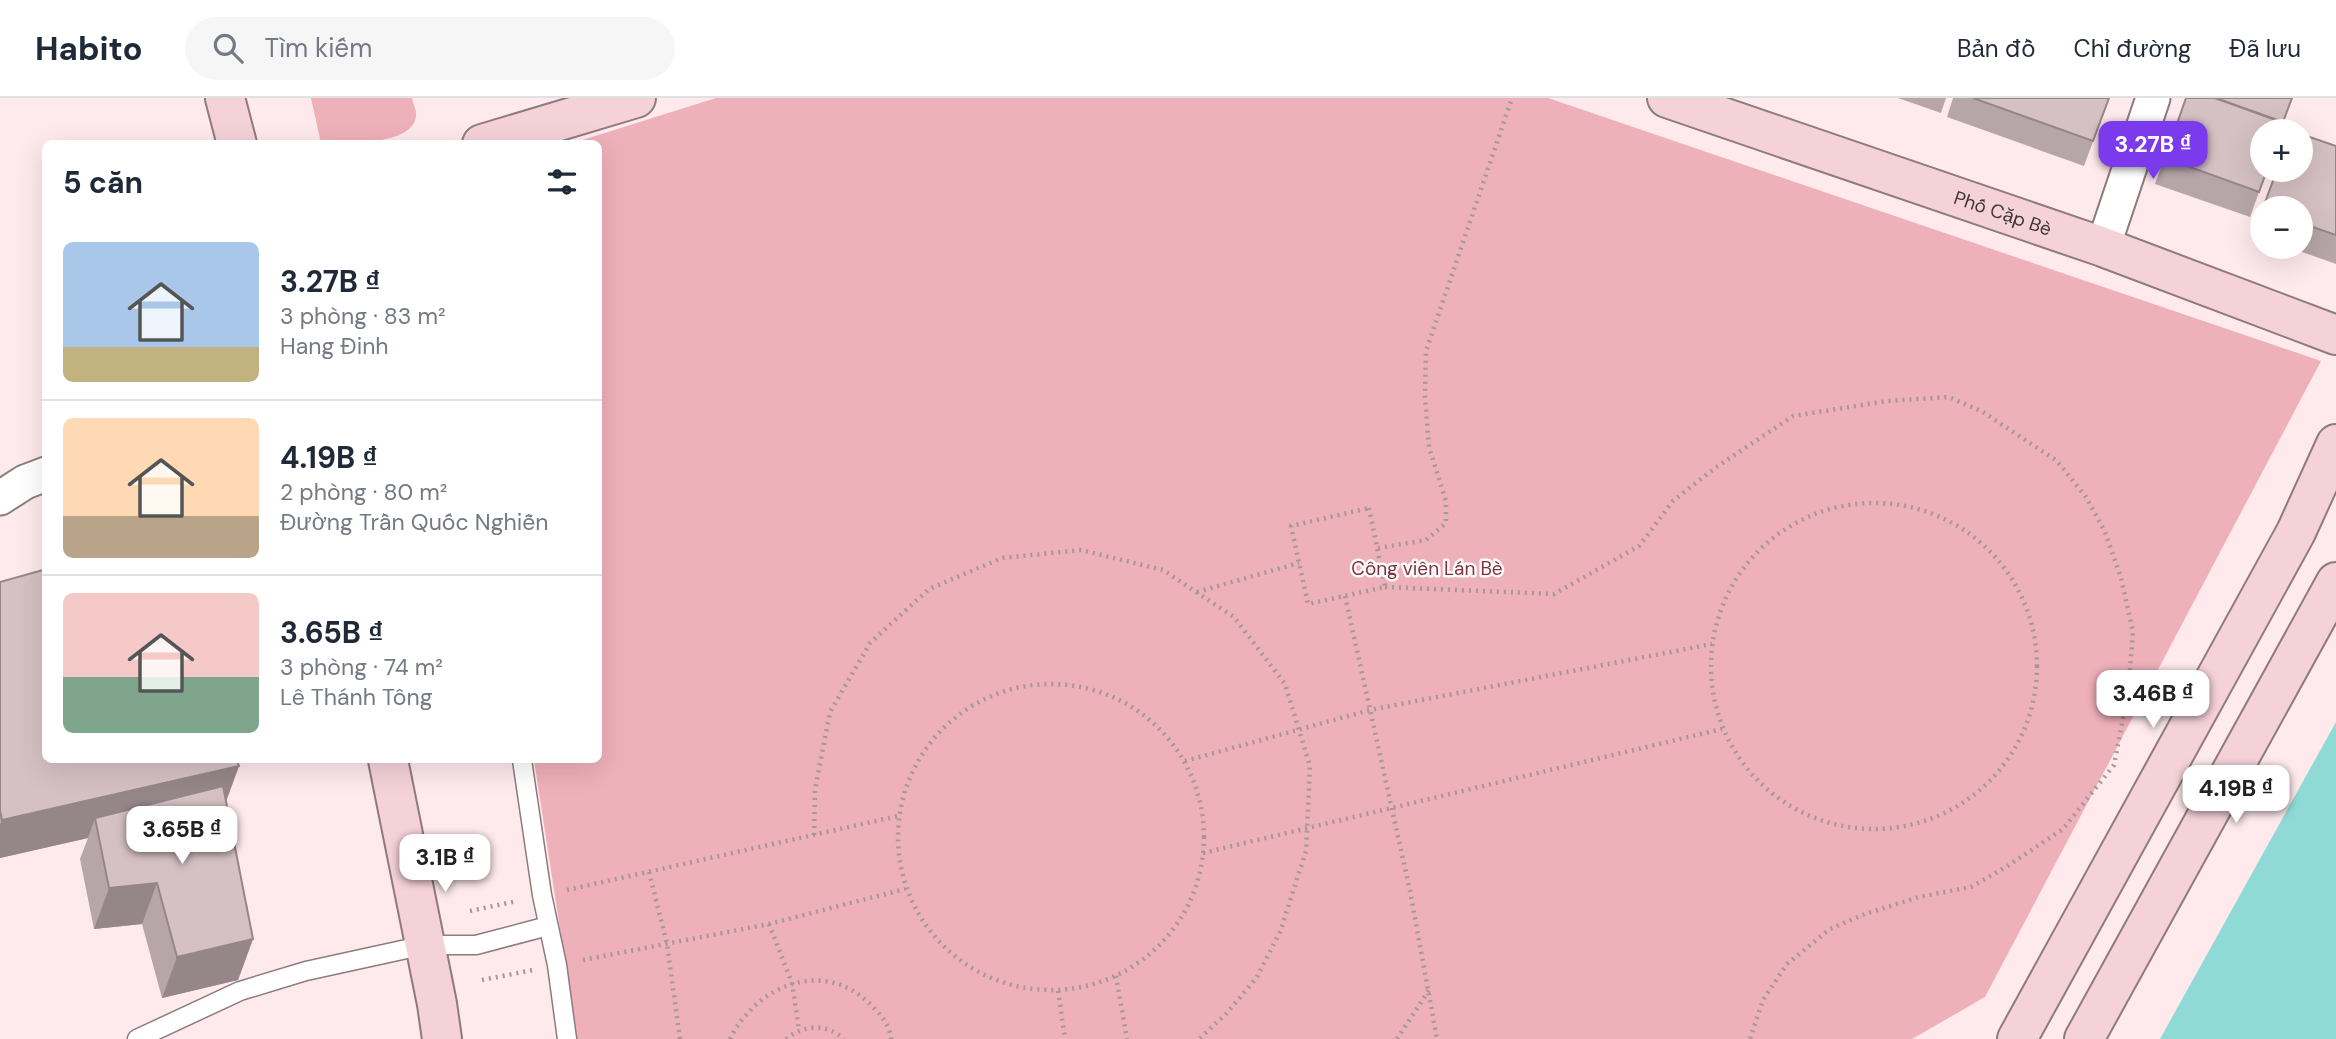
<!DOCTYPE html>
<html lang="vi">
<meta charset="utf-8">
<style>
body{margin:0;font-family:"DM Sans",sans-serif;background:#f6f6f7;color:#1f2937;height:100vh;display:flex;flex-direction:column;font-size:26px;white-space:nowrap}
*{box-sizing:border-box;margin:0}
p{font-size:23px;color:#747a83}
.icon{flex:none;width:38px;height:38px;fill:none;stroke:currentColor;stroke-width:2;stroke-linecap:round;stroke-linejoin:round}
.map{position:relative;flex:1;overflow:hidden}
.details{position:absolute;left:42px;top:42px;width:560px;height:623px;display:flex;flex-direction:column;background:#fff;border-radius:10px;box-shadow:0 7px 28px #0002}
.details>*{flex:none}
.buttons{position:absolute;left:2250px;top:21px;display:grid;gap:14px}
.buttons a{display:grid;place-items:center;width:63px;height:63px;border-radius:50%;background:#fff;box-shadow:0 7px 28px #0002;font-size:35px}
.price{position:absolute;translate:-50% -60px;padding:0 16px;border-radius:14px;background:#fff;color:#222;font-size:23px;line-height:46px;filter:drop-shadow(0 2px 4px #0008)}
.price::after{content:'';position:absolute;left:50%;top:42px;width:21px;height:16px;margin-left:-10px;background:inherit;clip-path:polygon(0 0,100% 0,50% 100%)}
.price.active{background:#7c3aed;color:#fff}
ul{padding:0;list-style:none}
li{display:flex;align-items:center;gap:21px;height:175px;padding:0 21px}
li+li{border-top:2px solid #e0e1e3}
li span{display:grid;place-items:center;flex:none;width:196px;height:140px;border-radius:10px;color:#555}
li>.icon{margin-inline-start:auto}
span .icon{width:84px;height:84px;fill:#fffc;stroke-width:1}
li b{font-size:30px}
h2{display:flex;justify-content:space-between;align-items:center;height:84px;padding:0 21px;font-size:30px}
header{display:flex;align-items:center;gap:42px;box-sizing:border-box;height:98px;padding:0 35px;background:#fff;border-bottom:2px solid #e0e1e3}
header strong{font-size:33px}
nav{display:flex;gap:38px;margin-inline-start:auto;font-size:24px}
.search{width:490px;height:63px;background:#f6f6f7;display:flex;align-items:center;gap:18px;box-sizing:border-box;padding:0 24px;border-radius:38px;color:#747a83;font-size:26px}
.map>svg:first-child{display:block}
</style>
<header>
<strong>Habito</strong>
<div class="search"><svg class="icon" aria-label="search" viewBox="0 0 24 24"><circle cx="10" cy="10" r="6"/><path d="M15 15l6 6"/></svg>Tìm kiếm</div>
<nav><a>Bản đồ</a><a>Chỉ đường</a><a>Đã lưu</a></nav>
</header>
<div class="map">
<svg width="2336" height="941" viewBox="0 0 2336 941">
<rect width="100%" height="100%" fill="#fee9ec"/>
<!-- green -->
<g fill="#eeb0b9">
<path d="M311,0H412C413,5 416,11 416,16C417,48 342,46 321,45Z"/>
<polygon points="716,0 1548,0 2321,263 1985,899 1912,941 577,941 534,662 598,662 598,46 573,45"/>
</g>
<!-- water -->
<polygon fill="#90dad6" points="2336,624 2336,941 2160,941"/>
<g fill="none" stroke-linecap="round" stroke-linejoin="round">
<!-- lane casing -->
<g stroke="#8e7b7d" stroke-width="21">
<g id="lane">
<polyline points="522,662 542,797 557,867 567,941"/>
<polyline points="137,941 240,893 306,873 425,847 476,847 548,828"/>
</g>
</g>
<!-- street casing -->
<g stroke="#8e7b7d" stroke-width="37">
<g id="street">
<polyline points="2103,149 2153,0"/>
<polyline points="0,400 25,384 46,376"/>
</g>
</g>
<!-- secondary casing -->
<g stroke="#8e7b7d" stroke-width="42">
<g id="secondary">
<polyline points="225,0 237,46"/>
<path id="s1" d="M1667,0L2103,149L2336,237"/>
<polyline points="482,46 636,0"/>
<polyline points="388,662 437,906 442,941"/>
<polyline points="2017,941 2296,434 2336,346"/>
<polyline points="2084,941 2336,484"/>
</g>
</g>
<!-- path -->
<g stroke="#a69799" stroke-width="4.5" stroke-dasharray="2 5" stroke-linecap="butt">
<circle cx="1874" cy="568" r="163"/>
<polygon points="1369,410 1385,489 1308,506 1291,428"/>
<polyline points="1378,450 1426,442 1446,425 1446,403 1429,349 1425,299 1426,253 1512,0"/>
<polyline points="1385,489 1554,496 1639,448 1673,403 1715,370 1793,318 1887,303 1949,299 1983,314 2057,363 2086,399 2105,434 2121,480 2133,534 2128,595 2114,667 2063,731 2006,769 1971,789 1919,799 1865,816 1830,831 1787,866 1763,902 1750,941"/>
<polyline points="1197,494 1299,465"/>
<polyline points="1345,498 1410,793 1437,941"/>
<circle cx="1051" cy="739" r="153"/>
<polyline points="1185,663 1370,612 1712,546"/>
<polyline points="814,737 815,692 830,614 870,545 929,491 1002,460 1081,452 1163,472 1234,519 1285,586 1310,668 1306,753 1280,834 1257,879 1227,915 1199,941"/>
<polyline points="1203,755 1722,631"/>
<polyline points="649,774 667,846 680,941"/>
<polyline points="567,792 898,718"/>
<polyline points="470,813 517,803"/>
<polyline points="769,826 792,885 799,932"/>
<polyline points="583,862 769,826 905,791"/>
<polyline points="1116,878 1127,941"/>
<polyline points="482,882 533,872"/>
<polyline points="1058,893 1065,941"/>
<path d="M730,941C756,888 822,860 869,905C879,915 890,926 891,941"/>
<path d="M786,941C803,927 827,925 844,941"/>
<polyline points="1397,941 1429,892"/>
</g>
<!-- lane -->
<use href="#lane" stroke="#fff" stroke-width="18"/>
<!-- street -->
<use href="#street" stroke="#fff" stroke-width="33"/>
<!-- secondary -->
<use href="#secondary" stroke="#f5d1d8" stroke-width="38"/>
</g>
<!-- wall -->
<g fill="#b7a6a9">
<polygon points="1898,0 1946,0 1941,15"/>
<polygon points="1953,0 2109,0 2084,68 1947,19"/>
<polygon points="2186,0 2267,72 2250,119 2155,86"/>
<polygon points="2336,48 2336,166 2288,149 2301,149 2301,110 2263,110 2263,140 2253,137 2276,72"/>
<polygon points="0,484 46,662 239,668 226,703 253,841 238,882 162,900 142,826 94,831 80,761 88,740 0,760"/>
</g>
<!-- shaded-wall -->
<g fill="#958789">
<polygon points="239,668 224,709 95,720 88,740 0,760 0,727 2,722"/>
<polygon points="157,785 142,826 94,831 109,790"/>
<polygon points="253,841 238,882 162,900 177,859"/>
</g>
<!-- building -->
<g fill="#d5c1c4" stroke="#958789" stroke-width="2">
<polygon points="1973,0 2109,0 2093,43"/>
<polygon points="2186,0 2215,0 2284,25 2281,33 2263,33 2263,72 2267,72 2259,94 2165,60"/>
<polygon points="2216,0 2292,0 2283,24"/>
<polygon points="2301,36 2336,48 2336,137 2301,125 2301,110 2263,110 2277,72 2301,72"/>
<polygon points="43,472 46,485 46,662 237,662 239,668 2,722 0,713 0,484"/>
<polygon points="223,688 253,841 177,859 157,785 109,790 95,720"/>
</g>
<g text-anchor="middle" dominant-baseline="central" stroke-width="5" stroke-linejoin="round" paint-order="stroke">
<!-- street labels -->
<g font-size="19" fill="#3f3738" stroke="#fcfcfc">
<text stroke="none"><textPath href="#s1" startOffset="355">Phố Cặp Bè</textPath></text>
</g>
<!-- park labels -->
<g font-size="19" fill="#7e3343" stroke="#fcfcfc">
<text x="1427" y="470">Công viên Lán Bè</text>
</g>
</g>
</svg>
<div class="buttons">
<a>+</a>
<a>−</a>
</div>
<b class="price active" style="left:2153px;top:83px">3.27B ₫</b>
<b class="price" style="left:2153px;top:632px">3.46B ₫</b>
<b class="price" style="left:2236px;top:727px">4.19B ₫</b>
<b class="price" style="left:182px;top:768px">3.65B ₫</b>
<b class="price" style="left:445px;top:796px">3.1B ₫</b>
<section class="details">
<h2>5 căn<svg class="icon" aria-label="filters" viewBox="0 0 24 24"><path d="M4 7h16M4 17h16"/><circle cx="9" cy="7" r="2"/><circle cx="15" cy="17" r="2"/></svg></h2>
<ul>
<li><span style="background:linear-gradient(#a9c7e8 75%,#c2b280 0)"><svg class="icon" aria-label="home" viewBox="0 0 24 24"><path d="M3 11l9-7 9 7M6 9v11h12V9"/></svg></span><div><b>3.27B ₫</b><p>3 phòng · 83 m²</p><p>Hang Đinh</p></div></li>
<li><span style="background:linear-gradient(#ffd9b3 70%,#b9a48a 0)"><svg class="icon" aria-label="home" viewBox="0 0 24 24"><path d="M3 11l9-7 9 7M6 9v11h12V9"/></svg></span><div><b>4.19B ₫</b><p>2 phòng · 80 m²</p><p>Đường Trần Quốc Nghiễn</p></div></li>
<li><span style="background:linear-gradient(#f6c9c9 60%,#7fa58c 0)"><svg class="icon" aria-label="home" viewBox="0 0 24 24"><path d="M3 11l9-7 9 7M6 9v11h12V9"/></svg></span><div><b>3.65B ₫</b><p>3 phòng · 74 m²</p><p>Lê Thánh Tông</p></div></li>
</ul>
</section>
</div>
